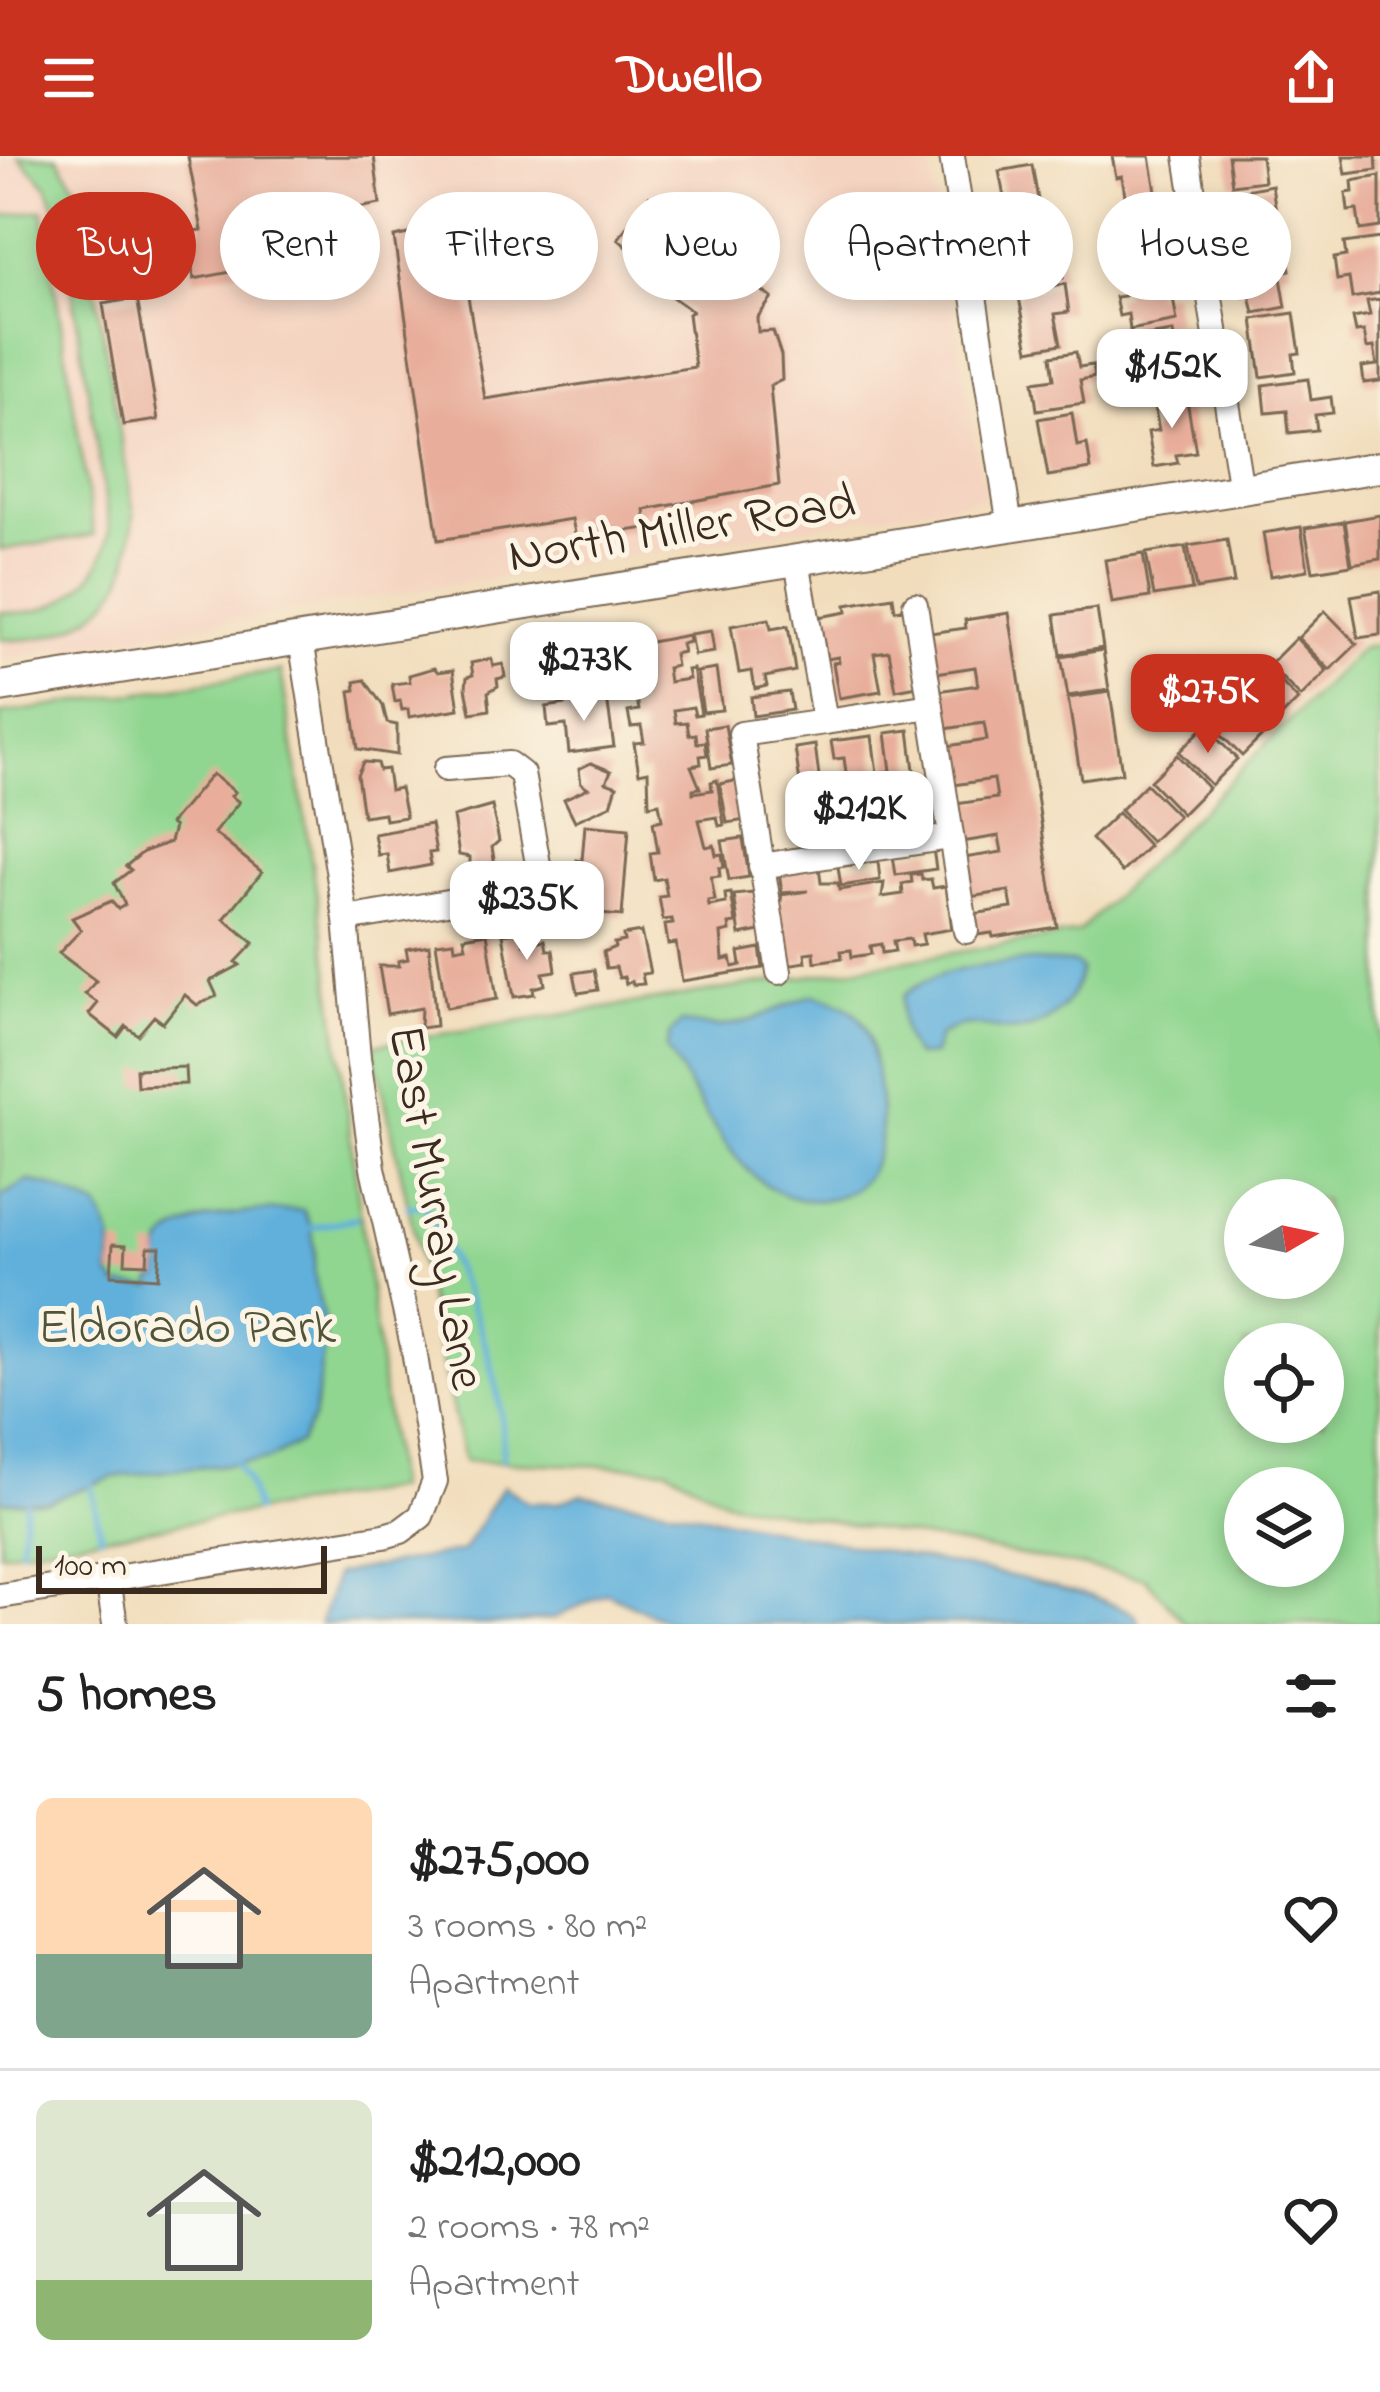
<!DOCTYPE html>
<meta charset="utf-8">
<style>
body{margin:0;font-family:"Indie Flower",sans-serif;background:#f2f2f2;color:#222;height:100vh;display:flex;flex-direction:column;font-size:45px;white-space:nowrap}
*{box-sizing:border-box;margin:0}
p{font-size:39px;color:#767676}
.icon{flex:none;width:66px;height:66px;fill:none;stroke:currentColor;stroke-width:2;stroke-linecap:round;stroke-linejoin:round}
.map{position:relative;height:1468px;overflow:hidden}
.sheet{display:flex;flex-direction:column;background:#fff;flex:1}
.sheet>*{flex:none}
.banner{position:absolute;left:36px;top:36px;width:1308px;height:108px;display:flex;gap:24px}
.needle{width:78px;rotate:81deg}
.buttons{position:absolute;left:1224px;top:1023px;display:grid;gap:24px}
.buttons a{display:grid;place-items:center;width:120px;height:120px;border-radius:50%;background:#fff;box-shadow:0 6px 18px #0003;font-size:60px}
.scale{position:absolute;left:36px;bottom:30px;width:291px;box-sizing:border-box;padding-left:12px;border:6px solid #3b2a1e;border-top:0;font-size:33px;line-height:42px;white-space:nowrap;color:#3b2a1e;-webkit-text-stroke:9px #fcf5e5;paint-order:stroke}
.price{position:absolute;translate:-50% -102px;padding:0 27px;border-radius:24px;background:#fff;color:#222;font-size:39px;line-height:78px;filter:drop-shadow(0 3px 6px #0008)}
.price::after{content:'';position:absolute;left:50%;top:72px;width:36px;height:27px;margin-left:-18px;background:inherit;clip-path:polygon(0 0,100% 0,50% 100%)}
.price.current{background:#c8321e;color:#fff}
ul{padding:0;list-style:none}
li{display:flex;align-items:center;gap:36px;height:300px;padding:0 36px}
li+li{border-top:3px solid #e0e0e0}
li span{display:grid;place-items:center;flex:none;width:336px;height:240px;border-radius:18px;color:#555}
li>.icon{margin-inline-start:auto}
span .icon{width:144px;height:144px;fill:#fffc;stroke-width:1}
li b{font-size:51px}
h2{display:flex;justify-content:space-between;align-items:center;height:144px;padding:0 36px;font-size:51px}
.tag{padding:0 42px;border-radius:54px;background:#fff;box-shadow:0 6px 18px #0003;font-size:42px;line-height:108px}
.tag.current{background:#c8321e;color:#fff}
header{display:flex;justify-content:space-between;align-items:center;height:156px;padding:0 36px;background:#c8321e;color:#fff;font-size:54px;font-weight:700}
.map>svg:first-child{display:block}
</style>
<header><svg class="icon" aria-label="menu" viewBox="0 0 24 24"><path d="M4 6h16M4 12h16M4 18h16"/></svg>Dwello<svg class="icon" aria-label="share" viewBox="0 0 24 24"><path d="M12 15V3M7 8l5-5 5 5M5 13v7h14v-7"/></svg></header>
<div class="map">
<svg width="1380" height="1468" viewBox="0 0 1380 1468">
<rect width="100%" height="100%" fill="#fcf5e5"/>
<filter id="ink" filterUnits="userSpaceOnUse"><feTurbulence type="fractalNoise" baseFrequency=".00833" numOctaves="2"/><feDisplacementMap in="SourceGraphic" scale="24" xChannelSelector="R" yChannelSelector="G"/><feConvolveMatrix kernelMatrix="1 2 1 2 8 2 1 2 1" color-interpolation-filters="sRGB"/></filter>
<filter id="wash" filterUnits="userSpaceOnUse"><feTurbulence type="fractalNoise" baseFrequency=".004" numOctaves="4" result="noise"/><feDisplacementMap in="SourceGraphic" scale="48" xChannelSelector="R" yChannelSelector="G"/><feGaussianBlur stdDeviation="2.7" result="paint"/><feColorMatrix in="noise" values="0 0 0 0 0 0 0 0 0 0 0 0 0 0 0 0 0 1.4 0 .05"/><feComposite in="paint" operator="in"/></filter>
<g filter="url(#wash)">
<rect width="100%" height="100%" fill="#f1ddbc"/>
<!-- built -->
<polygon fill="#f4d3c0" points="0,0 929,0 984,342 0,503"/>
<!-- green -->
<g fill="#90d690" stroke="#668057" stroke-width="3" fill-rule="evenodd">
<path d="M18,0H57L78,34L134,358C132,373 132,390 128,405C117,461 51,490 0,483V456C54,462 102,430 110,374L62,68L47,30Z"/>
<polygon points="43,54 94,379 0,394 0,60"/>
<path d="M1380,489V1468H1186L1145,1422L725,1345L667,1312L464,1305L373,889L1078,777L1362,492ZM1245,1044H1323V1122H1245ZM1245,1188H1323V1266H1245ZM1245,1332H1323V1410H1245Z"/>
<polygon points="281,515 328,807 396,1333 0,1397 0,558"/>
</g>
<!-- water -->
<g fill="#61b0db" stroke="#4e6d7c" stroke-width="3">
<path d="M1031,805L1074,807L1081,813C1074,849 1042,879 1004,874C974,871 968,862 939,880L933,899L916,900C901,880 899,864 903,840C937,811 988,809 1031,805Z"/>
<path d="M812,839C830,843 847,848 860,862C870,874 871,891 874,905C885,959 893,1036 821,1044C799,1046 780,1040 762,1026C722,997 694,934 666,893L671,877L681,867L720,871L752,864Z"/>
<path d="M28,1025L51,1030L99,1052L112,1082L110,1120L118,1130L152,1131L153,1123L159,1122C160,1110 157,1095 165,1085C189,1056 269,1054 303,1054L311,1070L315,1095L314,1117L324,1166V1192L313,1262L299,1287L268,1304L113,1321L48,1345H0V1041Z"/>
<polygon points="503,1330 528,1347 557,1347 580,1338 652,1349 1020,1422 1092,1440 1134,1457 1140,1468 672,1468 607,1437 554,1462 508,1468 320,1468 336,1418 463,1395"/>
</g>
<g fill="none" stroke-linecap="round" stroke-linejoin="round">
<!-- stream -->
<g stroke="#61b0db" stroke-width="6">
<path d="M408,1051L425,1048C463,1130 507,1211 502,1304"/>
<polyline points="307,1073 356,1062"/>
<polyline points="236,1309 246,1323 256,1355"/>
<polyline points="91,1330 101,1380"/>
<polyline points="21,1393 26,1347"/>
</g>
</g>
<g id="blocks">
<!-- building -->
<g fill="#e8ae9b">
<polygon points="374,0 380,48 291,64 294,104 194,123 186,76 202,74 188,1"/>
<polygon points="1112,0 1150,0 1157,41 1126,46 1122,20 1116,21"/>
<polygon points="1228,0 1261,0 1264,25 1232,29"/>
<polygon points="1343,0 1376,0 1377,14 1346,18"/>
<polygon points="1032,9 1042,67 1010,73 999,15"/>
<polygon points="1380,20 1380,71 1360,74 1357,54 1348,55 1346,37 1353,36 1352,25"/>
<polygon points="1272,29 1276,56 1265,58 1270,88 1239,93 1229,37"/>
<polygon points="649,40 690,70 696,60 721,78 710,96 772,142 757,162 758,176 773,175 781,199 782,224 770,230 779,329 645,354 647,372 576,382 572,363 438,384 394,81 456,68 485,243 695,211 688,158 692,155 651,126 655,116 618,83"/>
<polygon points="1154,47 1163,106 1131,111 1126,79 1117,81 1115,65 1124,63 1122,52"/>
<polygon points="1056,72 1063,122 1018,129 1014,102 1034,99 1031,75"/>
<polygon points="1380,82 1380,137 1352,142 1349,122 1337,124 1334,102 1346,100 1344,87"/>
<polygon points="1286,91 1290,114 1280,116 1286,151 1254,157 1250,140 1243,141 1239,118 1246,117 1243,99"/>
<polygon points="1152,117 1156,139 1172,136 1177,165 1130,174 1128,158 1119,160 1115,141 1124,140 1121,123"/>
<polygon points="1065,128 1069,156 1055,158 1061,188 1029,194 1018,136"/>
<polygon points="137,142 158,264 123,269 103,148"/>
<polygon points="1380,143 1380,225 1364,227 1362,211 1377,209 1374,191 1367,192 1364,175 1356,176 1353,162 1370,159 1367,145"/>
<polygon points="1294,157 1300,197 1293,198 1295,216 1261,221 1253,163"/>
<polygon points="1173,176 1182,233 1151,238 1149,225 1135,227 1132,201 1144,199 1141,181"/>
<polygon points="1076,196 1079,211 1093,209 1095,221 1080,224 1084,247 1037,254 1033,226 1054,223 1051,200"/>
<polygon points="1308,223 1311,244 1331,241 1333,257 1315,259 1317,274 1289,277 1287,255 1266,257 1263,229"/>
<polygon points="1186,239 1196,296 1176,299 1178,307 1154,311 1148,276 1159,274 1153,244"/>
<polygon points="1072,257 1077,290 1087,288 1091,313 1048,320 1038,263"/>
<polygon points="1380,359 1380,403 1352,408 1345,365"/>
<polygon points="1344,366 1351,409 1313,415 1305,372"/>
<polygon points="1301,371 1308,414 1270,420 1263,377"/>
<polygon points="1227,384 1234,427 1196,433 1188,390"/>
<polygon points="1185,391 1192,434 1154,440 1146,397"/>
<polygon points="1143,398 1150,441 1112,447 1105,404"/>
<polygon points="1380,435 1380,479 1358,482 1351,440"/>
<polygon points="893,441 895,454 904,453 917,530 896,534 889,495 874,497 881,535 839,542 833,507 839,506 838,501 827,503 819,461 847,456 846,449"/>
<polygon points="1097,453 1103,492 1061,499 1055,459"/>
<polygon points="1325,455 1357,488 1330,514 1298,482"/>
<polygon points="1009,457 1057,771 993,781 992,777 977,779 973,758 1012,752 1009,735 970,741 964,702 1002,696 999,680 962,686 956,648 997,642 994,623 953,629 947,590 987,584 984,567 945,573 938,535 978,529 975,511 936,517 930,477 966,472 965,464"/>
<polygon points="769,463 771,473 788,470 795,515 765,521 767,530 755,533 752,515 739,517 731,470"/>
<polygon points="711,475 714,496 694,499 690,478"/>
<polygon points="597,479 604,529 566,535 557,523 555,508 538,510 535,489"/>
<polygon points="688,479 689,486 681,488 683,496 674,498 676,510 667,512 669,526 689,523 687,514 693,513 701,558 695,559 693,551 674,554 676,567 687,566 689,579 696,578 697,587 705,586 707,599 700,600 701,608 691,610 700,632 693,633 693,637 712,634 711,626 717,624 724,669 719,670 717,661 699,664 706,691 714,689 716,699 722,698 724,711 719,712 720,720 711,721 715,744 708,745 709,750 726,747 725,738 731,737 736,767 729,768 730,775 721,777 723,804 731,802 733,811 741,809 739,796 760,792 763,812 682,825 676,787 668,788 665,769 673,768 672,763 663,764 659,741 667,740 664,722 654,724 650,697 658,696 653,666 662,664 659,647 649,649 648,615 639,617 634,587 644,586 641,570 631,571 628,556 639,554 636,537 626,539 623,523 633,521 631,505 621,507 619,492"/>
<polygon points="1296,482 1327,515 1301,541 1269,509"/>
<polygon points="1103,494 1109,534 1068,540 1061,501"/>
<polygon points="491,503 493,510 503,508 505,521 497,523 498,530 488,536 490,554 471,557 466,532 467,521 473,519 471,507"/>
<polygon points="1267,511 1298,544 1272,570 1240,537"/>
<polygon points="434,512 438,516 453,514 459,553 409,561 408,553 402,554 400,545 395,546 392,528 410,526 409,519"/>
<polygon points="716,513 722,554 703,556 697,516"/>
<polygon points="365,524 383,550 387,567 397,569 397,599 358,593 350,535 356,534 355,526"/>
<polygon points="789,536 792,554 753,560 751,541"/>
<polygon points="1110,536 1122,617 1081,623 1068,542"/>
<polygon points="607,542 614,591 569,597 566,569 548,571 546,551 566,548 566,545"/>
<polygon points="1237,542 1268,574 1242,600 1210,568"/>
<polygon points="725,569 732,609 711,612 705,572"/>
<polygon points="1205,570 1237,603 1211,629 1179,596"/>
<polygon points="909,574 919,654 853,659 854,669 807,676 795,592 815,589 820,628 847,624 844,602 834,603 831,585 872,580 877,617 891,615 886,577"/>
<polygon points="1177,599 1208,632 1182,658 1150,625"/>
<polygon points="363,606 377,607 379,614 387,613 390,634 400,632 406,661 385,664 384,657 363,660 357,619"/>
<polygon points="591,607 611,615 606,626 617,630 611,649 575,665 564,643 588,632 581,627 579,613"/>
<polygon points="212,618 235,636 231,640 239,646 214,677 262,716 224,763 254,787 236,806 240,809 210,825 217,840 197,849 185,839 163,867 154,860 138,879 126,870 118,881 89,858 98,847 85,838 96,825 59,797 81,774 72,762 111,745 118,753 125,749 114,727 131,714 126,710 143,696 170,686 174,671 170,668"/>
<polygon points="739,624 746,664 727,667 720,628"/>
<polygon points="1146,628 1178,660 1151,686 1120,654"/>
<polygon points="492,650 499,685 492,691 495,710 470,714 470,701 459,699 453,661"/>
<polygon points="1118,657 1149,690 1122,716 1091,683"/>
<polygon points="431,668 436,696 429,697 431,709 390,717 387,698 378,699 374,678"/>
<polygon points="585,669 629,673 622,760 575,756 577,704 582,705"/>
<polygon points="743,682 749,721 729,724 722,685"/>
<polygon points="933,693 936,713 896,719 893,700"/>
<polygon points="878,705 880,724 841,730 838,711"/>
<polygon points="819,710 821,727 838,727 839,734 884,727 882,741 903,738 902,728 912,726 911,719 921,718 922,724 931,723 933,732 946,730 952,773 922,778 924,788 911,790 910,783 893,785 895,795 882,797 881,788 870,790 871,798 852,801 851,794 841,795 842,802 815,806 814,796 805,797 806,806 786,809 777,746 782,745 781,739 808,735 782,737 779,716"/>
<polygon points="754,737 760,775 740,779 734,739"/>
<polygon points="521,775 524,788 545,784 547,794 553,794 556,815 543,817 545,829 533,832 534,838 514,841 503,778"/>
<polygon points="641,776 650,817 642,818 644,828 633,829 632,825 626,828 624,821 619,822 616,811 606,812 603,796 615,791 614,787 624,785 623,779"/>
<polygon points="487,777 497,843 446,852 436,787 454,785 455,792 466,790 464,781"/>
<polygon points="429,789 436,870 420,872 421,852 387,858 379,810 399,810 398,805 408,803 406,793"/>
<polygon points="594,814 598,834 578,837 574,817"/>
<polygon points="185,911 186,928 137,930 136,913"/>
<polygon points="113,1088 126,1089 125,1107 147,1108 148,1091 160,1091 158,1122 111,1119"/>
</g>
</g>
</g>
<g filter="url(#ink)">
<use href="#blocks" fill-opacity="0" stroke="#7b6955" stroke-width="3"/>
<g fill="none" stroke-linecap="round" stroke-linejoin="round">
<!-- minor casing -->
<g stroke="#7b6955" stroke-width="28">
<g id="minor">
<polyline points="952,0 1010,370"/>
<polyline points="1187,0 1241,334"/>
<polyline points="915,449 966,775"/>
<polyline points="825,566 931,550"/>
<polyline points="761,710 950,681"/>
<polyline points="346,763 519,734 533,724 538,708 522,618 509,608 446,613"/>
<polyline points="779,816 741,578 825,566 797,405"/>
<polyline points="108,1423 115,1468"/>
<polyline points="0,1440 384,1380 401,1375 421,1360 435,1325 414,1194 373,1012 358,901 346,763 301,484"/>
</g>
</g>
<!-- tertiary casing -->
<g stroke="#7b6955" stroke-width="34">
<polyline id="tertiary" points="0,531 1380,311"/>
</g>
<!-- minor -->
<use href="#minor" stroke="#fff" stroke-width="24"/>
<!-- tertiary -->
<use href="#tertiary" stroke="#fff" stroke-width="30"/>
</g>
</g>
<g text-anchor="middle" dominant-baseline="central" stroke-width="10" stroke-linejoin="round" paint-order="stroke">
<!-- street labels -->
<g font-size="51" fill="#3b2a1e" stroke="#fcf5e5">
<text transform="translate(682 375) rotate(-9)">North Miller Road</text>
<text transform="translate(434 1052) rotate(80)">East Murray Lane</text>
</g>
<!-- park labels -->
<g font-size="51" fill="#50553a" stroke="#fcf5e5">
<text x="187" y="1173">Eldorado Park</text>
</g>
</g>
</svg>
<div class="buttons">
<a><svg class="needle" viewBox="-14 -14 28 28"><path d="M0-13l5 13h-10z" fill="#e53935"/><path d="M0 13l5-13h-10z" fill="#767676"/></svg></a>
<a><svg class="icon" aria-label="locate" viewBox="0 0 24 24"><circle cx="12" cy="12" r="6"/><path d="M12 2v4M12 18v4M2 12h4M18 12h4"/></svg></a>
<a><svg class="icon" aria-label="layers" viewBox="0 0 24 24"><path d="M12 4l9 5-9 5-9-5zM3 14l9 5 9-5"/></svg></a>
</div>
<div class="scale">100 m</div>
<b class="price" style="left:1172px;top:275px">$152K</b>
<b class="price" style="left:584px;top:568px">$273K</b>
<b class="price current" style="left:1208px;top:600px">$275K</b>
<b class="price" style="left:859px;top:717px">$212K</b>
<b class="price" style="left:527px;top:807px">$235K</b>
<div class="banner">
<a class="tag current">Buy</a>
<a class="tag">Rent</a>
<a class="tag">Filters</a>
<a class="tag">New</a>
<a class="tag">Apartment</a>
<a class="tag">House</a>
</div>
</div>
<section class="sheet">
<h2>5 homes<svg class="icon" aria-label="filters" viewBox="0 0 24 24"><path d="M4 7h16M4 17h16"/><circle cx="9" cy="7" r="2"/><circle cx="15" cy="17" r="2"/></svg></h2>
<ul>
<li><span style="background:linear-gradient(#ffd9b3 65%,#7fa58c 0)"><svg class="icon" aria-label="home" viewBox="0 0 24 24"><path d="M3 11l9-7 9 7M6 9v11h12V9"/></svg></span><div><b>$275,000</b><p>3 rooms · 80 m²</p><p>Apartment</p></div><svg class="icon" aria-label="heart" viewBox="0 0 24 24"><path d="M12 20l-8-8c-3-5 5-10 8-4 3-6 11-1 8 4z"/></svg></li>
<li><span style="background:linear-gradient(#dfe7d0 75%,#8fb573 0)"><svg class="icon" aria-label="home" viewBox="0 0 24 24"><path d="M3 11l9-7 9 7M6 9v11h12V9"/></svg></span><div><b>$212,000</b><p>2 rooms · 78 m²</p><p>Apartment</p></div><svg class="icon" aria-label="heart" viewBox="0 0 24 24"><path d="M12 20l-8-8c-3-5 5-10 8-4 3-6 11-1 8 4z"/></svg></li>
</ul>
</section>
